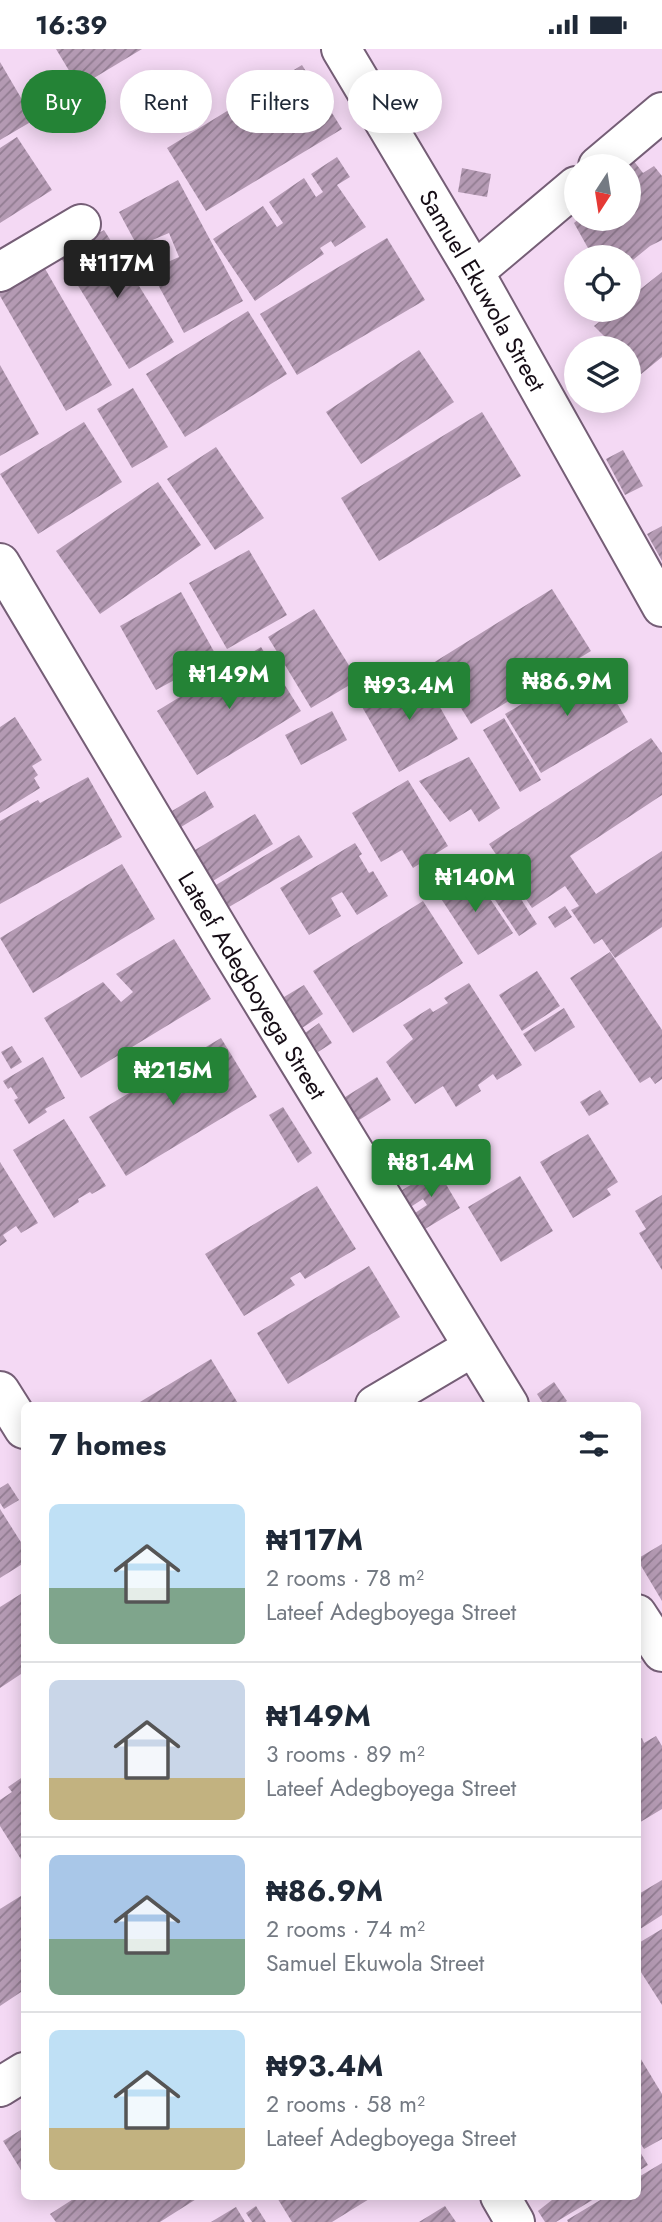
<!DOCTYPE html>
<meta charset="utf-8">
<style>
body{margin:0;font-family:Jost,sans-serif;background:#f6f6f7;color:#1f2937;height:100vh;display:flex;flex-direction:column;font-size:26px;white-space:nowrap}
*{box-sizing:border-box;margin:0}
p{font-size:23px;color:#747a83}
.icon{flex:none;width:38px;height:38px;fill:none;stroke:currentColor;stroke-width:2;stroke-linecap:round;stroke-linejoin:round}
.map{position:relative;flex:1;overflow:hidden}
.side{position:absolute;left:21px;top:1353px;width:620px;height:798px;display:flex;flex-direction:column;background:#fff;border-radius:10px;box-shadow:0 4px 18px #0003}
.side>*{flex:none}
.banner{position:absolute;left:21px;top:21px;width:621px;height:63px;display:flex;gap:14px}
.needle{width:46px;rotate:192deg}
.controls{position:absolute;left:564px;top:105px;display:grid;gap:14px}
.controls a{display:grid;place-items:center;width:77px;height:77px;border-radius:50%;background:#fff;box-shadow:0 4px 18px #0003;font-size:35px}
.price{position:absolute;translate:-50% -60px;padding:0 16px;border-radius:7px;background:#248336;color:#fff;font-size:23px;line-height:46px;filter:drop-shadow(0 2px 4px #0008)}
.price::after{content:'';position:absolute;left:50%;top:42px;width:21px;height:16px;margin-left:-10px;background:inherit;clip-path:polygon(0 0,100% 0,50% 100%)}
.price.selected{background:#222;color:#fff}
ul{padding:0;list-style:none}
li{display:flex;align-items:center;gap:21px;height:175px;padding:0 28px}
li+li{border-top:2px solid #e0e1e3}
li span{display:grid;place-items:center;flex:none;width:196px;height:140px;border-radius:10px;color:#555}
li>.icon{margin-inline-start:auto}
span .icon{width:84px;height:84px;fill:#fffc;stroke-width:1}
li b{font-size:30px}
h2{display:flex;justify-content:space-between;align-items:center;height:84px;padding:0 28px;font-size:30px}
.chip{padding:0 24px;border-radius:32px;background:#fff;box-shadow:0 4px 18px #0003;font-size:24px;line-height:63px}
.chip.selected{background:#248336;color:#fff}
.status{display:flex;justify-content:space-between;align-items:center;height:49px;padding:0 35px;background:#fff;direction:ltr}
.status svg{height:19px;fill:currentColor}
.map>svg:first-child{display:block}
</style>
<div class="status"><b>16:39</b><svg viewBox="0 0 49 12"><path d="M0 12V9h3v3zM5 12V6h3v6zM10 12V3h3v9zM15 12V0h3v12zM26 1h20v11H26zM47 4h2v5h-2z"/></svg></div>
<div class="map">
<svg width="662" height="2173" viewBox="0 0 662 2173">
<defs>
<pattern id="building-hatch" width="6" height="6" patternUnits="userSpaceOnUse" patternTransform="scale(1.75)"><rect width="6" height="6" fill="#b49ab3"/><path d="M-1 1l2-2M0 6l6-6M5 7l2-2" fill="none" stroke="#917c91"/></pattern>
</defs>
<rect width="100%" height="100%" fill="#f4d9f4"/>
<!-- building -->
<g fill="url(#building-hatch)" fill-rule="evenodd">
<polygon points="56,0 142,0 79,38"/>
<polygon points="0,13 34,71 0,91"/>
<polygon points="302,16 342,80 206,162 167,99"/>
<polygon points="17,88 52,141 0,174 0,99"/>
<polygon points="337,108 350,128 337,136 366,178 335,198 331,192 320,199 324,205 255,252 213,190 263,157 277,178 283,174 269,153 304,129 316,148 323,143 311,125"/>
<polygon points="633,111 643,124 654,117 662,127 662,191 650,197 628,215 628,208 593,208 574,174 579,170 628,170 628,117 624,117"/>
<polygon points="462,119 491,125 487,148 458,143"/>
<path d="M178,131L243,252L184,284L119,163ZM169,184L179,208L161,216L150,192Z"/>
<polygon points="104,181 174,293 129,320 60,207"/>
<polygon points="387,189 425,251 297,326 260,265"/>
<polygon points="40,211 112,336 66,362 0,247 0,233"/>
<polygon points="662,223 662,308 640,326 628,313 628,299 605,299 611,294 594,277 614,261 628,261 628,250"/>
<polygon points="248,262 287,325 185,388 146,325"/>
<polygon points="419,301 454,353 361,415 326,363"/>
<polygon points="0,316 39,385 0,407"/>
<polygon points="133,339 168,398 132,419 97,360"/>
<polygon points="482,363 521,427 379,512 341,449"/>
<polygon points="84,373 122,433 38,485 0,425"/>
<polygon points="216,398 264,469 215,501 167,430"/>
<polygon points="623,401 643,437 625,446 606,410"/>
<polygon points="158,433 201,496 100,565 56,502"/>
<polygon points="662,477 662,512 647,485"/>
<polygon points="249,501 287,566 227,600 189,534"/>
<polygon points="552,540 591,602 471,675 433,614"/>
<polygon points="181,543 217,608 156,641 120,577"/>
<polygon points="314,560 358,631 311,659 268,588"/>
<polygon points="261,598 301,662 197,726 157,662"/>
<polygon points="593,613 628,673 541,724 505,665"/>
<polygon points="420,623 458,690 399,723 361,656"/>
<polygon points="332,662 347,691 301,716 285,686"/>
<polygon points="15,668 42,711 32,717 38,726 34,729 40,739 0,764 0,678"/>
<polygon points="504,669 541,731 520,743 483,681"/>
<polygon points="651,689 662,704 662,746 570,807 596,845 662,802 662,878 615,909 602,890 594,895 571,861 579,857 565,837 532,859 489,795"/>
<polygon points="469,708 500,759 479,773 471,760 450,773 419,732"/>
<polygon points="88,728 122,788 0,855 0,772 38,751 40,754"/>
<polygon points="408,731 448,797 413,819 402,801 381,813 352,764"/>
<polygon points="205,742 214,758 181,778 172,762"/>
<polygon points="255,765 273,795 208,835 190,804"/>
<polygon points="299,786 313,808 229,858 216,836"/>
<polygon points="355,794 362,805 359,807 369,824 373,822 388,847 357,866 342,843 331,849 341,867 309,886 280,839"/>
<polygon points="497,813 537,875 519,887 478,825"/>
<polygon points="122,815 155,870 33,944 0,889"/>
<polygon points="472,823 513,884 478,906 438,845"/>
<polygon points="423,852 463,914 353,984 313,922"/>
<polygon points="565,857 572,868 555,879 548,868"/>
<polygon points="174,890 211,950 81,1029 44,969 103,933 121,953 133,943 116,925"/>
<polygon points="610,903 662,981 662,1030 655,1035 650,1028 640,1034 570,929"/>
<polygon points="537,922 560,957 522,982 499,946"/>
<polygon points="469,934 522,1016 497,1031 493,1025 478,1036 481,1042 456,1058 443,1037 415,1055 386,1013 413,990 403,976 430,959 433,963 448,954 444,949"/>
<polygon points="304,936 323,965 299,981 279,951"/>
<polygon points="564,959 575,978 535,1003 523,985"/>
<polygon points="319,974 332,994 318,1003 305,984"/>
<polygon points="221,989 257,1048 126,1127 89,1068"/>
<polygon points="12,997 22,1013 11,1020 1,1003"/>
<polygon points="43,1008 65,1049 45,1060 47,1063 29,1075 14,1051 18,1049 11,1038 8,1040 3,1032"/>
<polygon points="377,1028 391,1051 356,1073 342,1050"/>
<polygon points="600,1041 609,1055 589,1067 580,1053"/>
<polygon points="283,1058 312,1104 298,1114 269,1066"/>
<polygon points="64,1070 106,1137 92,1145 90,1143 78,1150 79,1153 54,1169 13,1101"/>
<polygon points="588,1085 618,1133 607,1140 611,1146 573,1169 540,1113"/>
<polygon points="0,1113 38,1174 21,1184 16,1177 3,1186 7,1192 0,1197"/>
<polygon points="437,1120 460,1159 425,1180 415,1164 427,1156 423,1150 409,1159 399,1143"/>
<polygon points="520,1127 553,1182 501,1213 468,1158"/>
<polygon points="317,1137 356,1200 305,1230 300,1223 290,1229 295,1236 244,1267 205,1205"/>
<polygon points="662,1146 662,1221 639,1184 646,1180 635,1162"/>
<polygon points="369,1217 400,1268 288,1335 257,1284"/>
<polygon points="211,1310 239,1356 135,1356"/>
<polygon points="554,1333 567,1352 561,1356 544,1356 537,1345"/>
<polygon points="8,1434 19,1451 4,1460 0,1454 0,1439"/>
<polygon points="0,1460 24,1498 24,1514 0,1529"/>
<polygon points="662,1495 662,1552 637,1510"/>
<polygon points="24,1543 24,1623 0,1639 0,1558"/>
<polygon points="656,1687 662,1697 662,1760 637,1775 637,1692 642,1689 644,1694"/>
<polygon points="24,1727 24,1815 0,1777 0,1751 12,1743 8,1738"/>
<polygon points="662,1831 662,1866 637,1882 637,1846"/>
<polygon points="24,1845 24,1941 0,1957 0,1860"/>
<polygon points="662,1880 662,1956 637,1917 637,1895"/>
<polygon points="639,2007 662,2045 662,2090 644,2100 637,2089 637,2008"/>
<polygon points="24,2079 24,2126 3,2092"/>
<polygon points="637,2098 648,2116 637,2123"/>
<polygon points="662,2114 662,2173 568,2173 567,2171 607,2147 637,2147 637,2129"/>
<polygon points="78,2147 201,2147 160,2173 56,2173 50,2165"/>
<polygon points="276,2147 374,2147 332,2173 292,2173"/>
<polygon points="557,2147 599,2147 556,2173 545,2173 538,2162"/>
<polygon points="256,2157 266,2173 252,2173 246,2164"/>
<polygon points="445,2157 456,2173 419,2173"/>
<polygon points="236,2158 245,2173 211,2173"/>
</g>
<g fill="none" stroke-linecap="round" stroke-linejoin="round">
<!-- minor casing -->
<g stroke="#755e76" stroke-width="42">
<g id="minor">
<path id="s1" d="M341,0L474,223L662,558"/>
<polyline points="598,117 662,63"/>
<polyline points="0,223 81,175"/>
<polyline points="474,223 576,137"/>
<path id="s2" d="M0,514L229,898L509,1356"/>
<polyline points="0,1342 24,1380"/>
<polyline points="375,1356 473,1298"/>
<polyline points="637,1565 662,1603"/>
<polyline points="0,2038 24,2023"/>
<polyline points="500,2147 515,2173"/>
</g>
</g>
<!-- minor -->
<use href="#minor" stroke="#fff" stroke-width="38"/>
</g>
<g text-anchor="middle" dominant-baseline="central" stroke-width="5" stroke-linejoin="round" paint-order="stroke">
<!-- street labels -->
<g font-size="24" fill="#160d16" stroke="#fee8fe">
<text stroke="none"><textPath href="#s1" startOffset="280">Samuel Ekuwola Street</textPath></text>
<text stroke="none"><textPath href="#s2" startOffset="492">Lateef Adegboyega Street</textPath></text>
</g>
</g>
</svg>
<div class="controls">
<a><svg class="needle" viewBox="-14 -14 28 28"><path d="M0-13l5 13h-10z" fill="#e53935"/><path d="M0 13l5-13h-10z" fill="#747a83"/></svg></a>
<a><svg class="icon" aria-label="locate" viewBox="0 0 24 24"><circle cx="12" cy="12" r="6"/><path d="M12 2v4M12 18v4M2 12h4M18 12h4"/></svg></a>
<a><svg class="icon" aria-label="layers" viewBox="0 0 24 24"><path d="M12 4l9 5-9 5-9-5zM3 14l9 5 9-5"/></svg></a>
</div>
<b class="price selected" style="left:117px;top:251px">₦117M</b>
<b class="price" style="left:229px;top:662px">₦149M</b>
<b class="price" style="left:567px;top:669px">₦86.9M</b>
<b class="price" style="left:409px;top:673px">₦93.4M</b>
<b class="price" style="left:475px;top:865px">₦140M</b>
<b class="price" style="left:173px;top:1058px">₦215M</b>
<b class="price" style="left:431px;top:1150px">₦81.4M</b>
<div class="banner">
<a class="chip selected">Buy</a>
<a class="chip">Rent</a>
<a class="chip">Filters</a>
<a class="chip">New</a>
</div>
<section class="side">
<h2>7 homes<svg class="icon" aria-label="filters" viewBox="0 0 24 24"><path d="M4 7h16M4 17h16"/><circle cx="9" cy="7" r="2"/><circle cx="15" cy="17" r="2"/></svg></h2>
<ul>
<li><span style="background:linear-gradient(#bfe0f5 60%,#7fa58c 0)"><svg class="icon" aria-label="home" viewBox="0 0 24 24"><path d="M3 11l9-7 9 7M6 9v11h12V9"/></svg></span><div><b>₦117M</b><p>2 rooms · 78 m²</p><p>Lateef Adegboyega Street</p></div></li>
<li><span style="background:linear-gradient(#c9d6e8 70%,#c2b280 0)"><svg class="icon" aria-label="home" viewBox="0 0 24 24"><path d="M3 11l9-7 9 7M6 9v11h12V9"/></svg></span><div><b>₦149M</b><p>3 rooms · 89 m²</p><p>Lateef Adegboyega Street</p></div></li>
<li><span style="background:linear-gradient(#a9c7e8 60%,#7fa58c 0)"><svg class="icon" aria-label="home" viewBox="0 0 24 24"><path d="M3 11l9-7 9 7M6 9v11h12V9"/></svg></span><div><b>₦86.9M</b><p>2 rooms · 74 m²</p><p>Samuel Ekuwola Street</p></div></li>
<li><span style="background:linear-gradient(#bfe0f5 70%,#c2b280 0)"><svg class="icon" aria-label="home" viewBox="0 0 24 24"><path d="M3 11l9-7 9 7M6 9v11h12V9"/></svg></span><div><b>₦93.4M</b><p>2 rooms · 58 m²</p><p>Lateef Adegboyega Street</p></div></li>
</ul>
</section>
</div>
